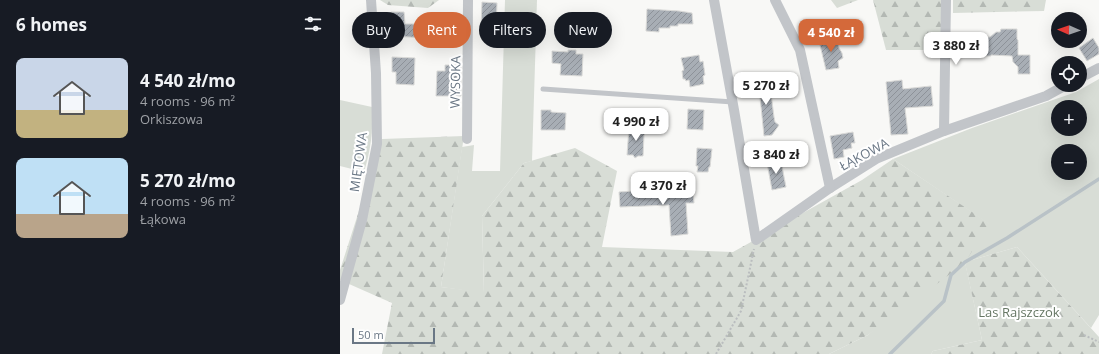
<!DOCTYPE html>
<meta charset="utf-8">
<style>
body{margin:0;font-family:"Open Sans",sans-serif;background:#20242c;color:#f1f3f6;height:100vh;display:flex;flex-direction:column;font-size:15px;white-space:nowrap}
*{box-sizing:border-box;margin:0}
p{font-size:13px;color:#9ea1a6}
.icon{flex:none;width:22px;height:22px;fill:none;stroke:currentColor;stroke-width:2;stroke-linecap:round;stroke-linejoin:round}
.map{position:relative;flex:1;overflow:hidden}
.panel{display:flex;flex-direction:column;background:#171b24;width:340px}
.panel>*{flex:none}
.banner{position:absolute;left:12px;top:12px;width:380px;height:36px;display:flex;gap:8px}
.needle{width:26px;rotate:272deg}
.tools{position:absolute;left:711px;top:12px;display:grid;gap:8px}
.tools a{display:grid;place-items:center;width:36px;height:36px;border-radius:50%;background:#171b24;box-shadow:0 4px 16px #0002;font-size:20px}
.scale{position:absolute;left:12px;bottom:10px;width:83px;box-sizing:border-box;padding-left:4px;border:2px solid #6a7785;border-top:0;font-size:11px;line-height:14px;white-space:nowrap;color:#6a7785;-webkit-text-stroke:3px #fff;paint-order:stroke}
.price{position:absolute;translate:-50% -34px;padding:0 9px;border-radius:8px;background:#fff;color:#222;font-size:13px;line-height:26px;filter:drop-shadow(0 1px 2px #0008)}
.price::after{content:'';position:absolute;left:50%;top:24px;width:12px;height:9px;margin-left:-6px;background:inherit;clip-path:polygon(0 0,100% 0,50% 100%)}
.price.active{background:#d4693a;color:#fff}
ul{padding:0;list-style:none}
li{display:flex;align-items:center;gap:12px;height:100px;padding:0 16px}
li span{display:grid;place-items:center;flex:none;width:112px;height:80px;border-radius:8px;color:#555}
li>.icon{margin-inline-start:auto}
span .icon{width:48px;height:48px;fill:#fffc;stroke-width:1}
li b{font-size:17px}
h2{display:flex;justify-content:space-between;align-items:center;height:48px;padding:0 16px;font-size:17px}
.pill{padding:0 14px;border-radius:18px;background:#171b24;box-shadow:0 4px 16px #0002;font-size:14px;line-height:36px}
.pill.active{background:#d4693a;color:#fff}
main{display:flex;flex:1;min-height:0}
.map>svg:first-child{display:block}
</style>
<main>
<section class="panel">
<h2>6 homes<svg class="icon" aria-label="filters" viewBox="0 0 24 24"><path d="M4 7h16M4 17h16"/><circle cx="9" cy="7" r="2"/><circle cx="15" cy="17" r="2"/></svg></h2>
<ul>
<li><span style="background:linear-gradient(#c9d6e8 65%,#c2b280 0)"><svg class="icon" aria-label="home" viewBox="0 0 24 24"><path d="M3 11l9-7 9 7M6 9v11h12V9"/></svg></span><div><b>4 540 zł/mo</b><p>4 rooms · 96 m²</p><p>Orkiszowa</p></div></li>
<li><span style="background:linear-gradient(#bfe0f5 70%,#b9a48a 0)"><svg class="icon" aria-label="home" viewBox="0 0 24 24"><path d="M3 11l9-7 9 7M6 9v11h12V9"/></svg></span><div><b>5 270 zł/mo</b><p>4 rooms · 96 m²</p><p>Łąkowa</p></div></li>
</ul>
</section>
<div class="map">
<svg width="759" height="354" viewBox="0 0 759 354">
<defs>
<pattern id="forest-firs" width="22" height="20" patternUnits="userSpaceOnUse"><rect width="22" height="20" fill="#d8ddd6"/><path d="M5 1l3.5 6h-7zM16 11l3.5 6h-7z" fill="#b3b8b3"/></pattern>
<pattern id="building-hatch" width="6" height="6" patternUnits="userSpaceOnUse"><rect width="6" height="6" fill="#a8aeb5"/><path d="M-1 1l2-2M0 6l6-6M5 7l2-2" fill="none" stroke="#8d9299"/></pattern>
</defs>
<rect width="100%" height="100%" fill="#f8f8f6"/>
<!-- green -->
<g fill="#d8ddd6" fill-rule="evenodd">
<polygon points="165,0 197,0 192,161 184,163 142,216 144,293 101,287 122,147 134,145 132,171 160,171"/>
<path d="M759,79V315L751,328L677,247L625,262L642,340L593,351L591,354H489L528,335L649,224L553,159L632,128L736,92ZM718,107H740V129H718ZM718,151H740V173H718Z"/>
<path d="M0,100L32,107C33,133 31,148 24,172L0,166Z"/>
</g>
<!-- forest -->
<g fill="url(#forest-firs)">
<polygon points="40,0 99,0 88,8 48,5"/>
<polygon points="491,0 518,0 497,8"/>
<polygon points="533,0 603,0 605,50 546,50"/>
<polygon points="613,0 706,0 704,11 613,13"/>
<polygon points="124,136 101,287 144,292 142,216 184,163 235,148 277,171 262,247 393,252 522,180 553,159 650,224 625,262 677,247 759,337 759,354 591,354 593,351 642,340 625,263 528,335 489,354 42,354 52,303 0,280 0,270 42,139"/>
</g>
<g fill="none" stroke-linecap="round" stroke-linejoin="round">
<!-- stream -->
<polyline stroke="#b9c2c7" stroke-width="3.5" points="550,354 604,301 611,275 625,262 667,238 759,179"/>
</g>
<!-- building -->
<g fill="url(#building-hatch)" stroke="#dadad8">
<polygon points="142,2 157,3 156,30 141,30"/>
<polygon points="307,9 339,11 352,13 353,24 338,24 338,26 330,26 330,28 319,28 319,32 306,31"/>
<polygon points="51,12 64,12 65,24 83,24 83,21 98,22 98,16 111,17 110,39 50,36"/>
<polygon points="661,29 677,29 677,39 678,40 678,55 690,55 690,74 678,74 678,67 673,62 672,56 651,55 651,56 639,56 639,48 634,43 634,37 650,37 656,32 660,32"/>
<polygon points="497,38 499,48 502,53 503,58 498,61 499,68 486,70 479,41"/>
<polygon points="753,38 759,48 759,54 747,61 739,48"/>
<polygon points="228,50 236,50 236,54 243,54 242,76 220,75 221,64 212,63 212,51 228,52"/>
<polygon points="359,55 360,62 363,61 365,75 363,76 364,84 350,87 349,80 346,81 345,79 343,79 342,71 344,70 341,58"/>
<polygon points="52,57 75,58 74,85 56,84 56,72 52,72"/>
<polygon points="105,65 121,65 121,96 96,96 97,71 105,71"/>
<polygon points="429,78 434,117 435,122 439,125 432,135 424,136 420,97 417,97 415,79"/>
<polygon points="562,80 563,89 591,86 593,106 565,108 568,134 551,135 546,82"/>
<polygon points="348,109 364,110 363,130 347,129"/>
<polygon points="201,110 211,110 211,112 226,113 225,130 201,130"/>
<polygon points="289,127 303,128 303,130 306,133 304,135 303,156 298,156 295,158 293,155 287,155"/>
<polygon points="513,132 515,143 511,143 512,148 503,150 504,157 494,159 490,136"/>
<polygon points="357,148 372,149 370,167 369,167 368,172 357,172 358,166 356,166"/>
<polygon points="441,161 446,187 432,190 427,163"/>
<polygon points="310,190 310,194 353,191 354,203 346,203 348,234 331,236 329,205 280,207 279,192"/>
</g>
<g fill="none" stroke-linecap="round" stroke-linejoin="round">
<!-- path -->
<g stroke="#babdbf" stroke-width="2" stroke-dasharray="2 2" stroke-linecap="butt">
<polyline points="744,335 759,342"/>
<polyline points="376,354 401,311 414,249"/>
</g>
<!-- lane -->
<polyline stroke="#c2c5c9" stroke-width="5" points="203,89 393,102"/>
<!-- street -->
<g stroke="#c2c5c9" stroke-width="10">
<polyline points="374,0 394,110 416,240 490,188 536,159 604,131 706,96 726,85"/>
<polyline points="435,0 460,50 490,188"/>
<polyline points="740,78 759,68"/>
<polyline points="604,131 606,0"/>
<polyline points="127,139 128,0"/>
<polyline points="0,300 22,220 37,144 36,73 31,0"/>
</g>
</g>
<g text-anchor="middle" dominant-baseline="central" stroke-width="4" stroke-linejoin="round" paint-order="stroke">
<!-- street labels -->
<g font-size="13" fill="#6a7785" stroke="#fff">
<text transform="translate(115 82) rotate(-89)">WYSOKA</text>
<text transform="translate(524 154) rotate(-28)">ŁĄKOWA</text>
<text transform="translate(18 162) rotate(-82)">MIĘTOWA</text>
</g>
<!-- park labels -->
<g font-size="13" fill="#667764" stroke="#fff">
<text x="679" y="312">Las Rajszczok</text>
</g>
</g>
</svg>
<div class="tools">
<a><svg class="needle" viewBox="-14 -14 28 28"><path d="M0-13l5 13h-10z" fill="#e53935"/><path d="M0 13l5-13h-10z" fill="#9ea1a6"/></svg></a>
<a><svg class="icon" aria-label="locate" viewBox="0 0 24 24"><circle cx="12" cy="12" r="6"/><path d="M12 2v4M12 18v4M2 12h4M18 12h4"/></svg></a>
<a>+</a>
<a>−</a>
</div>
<div class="scale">50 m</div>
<b class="price active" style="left:491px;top:53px">4 540 zł</b>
<b class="price" style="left:616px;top:66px">3 880 zł</b>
<b class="price" style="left:426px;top:106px">5 270 zł</b>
<b class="price" style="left:296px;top:142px">4 990 zł</b>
<b class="price" style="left:436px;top:175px">3 840 zł</b>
<b class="price" style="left:323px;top:206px">4 370 zł</b>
<div class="banner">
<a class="pill">Buy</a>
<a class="pill active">Rent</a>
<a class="pill">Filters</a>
<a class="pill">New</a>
</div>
</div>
</main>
